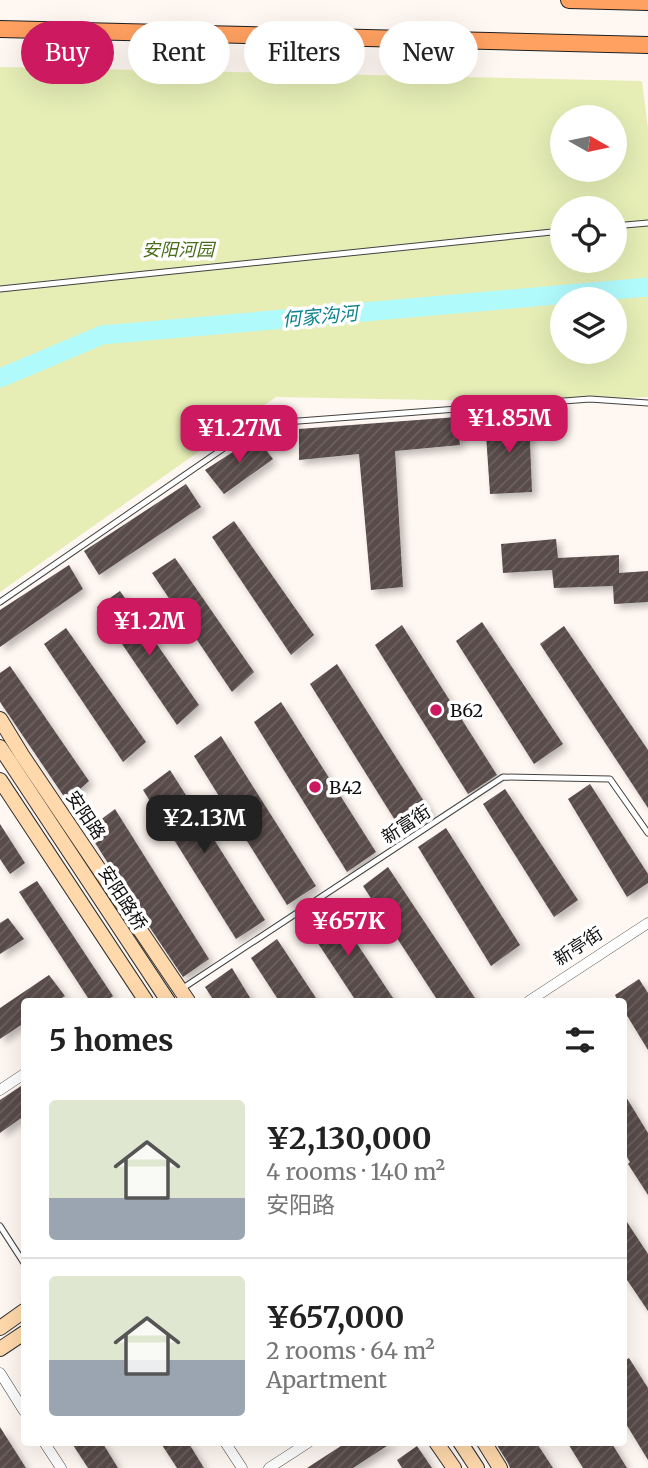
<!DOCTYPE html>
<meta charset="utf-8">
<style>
body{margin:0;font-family:Merriweather,"Noto Sans SC",serif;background:#f6f6f6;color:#222;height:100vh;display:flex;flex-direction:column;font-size:26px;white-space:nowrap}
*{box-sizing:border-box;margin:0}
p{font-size:23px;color:#767676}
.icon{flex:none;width:38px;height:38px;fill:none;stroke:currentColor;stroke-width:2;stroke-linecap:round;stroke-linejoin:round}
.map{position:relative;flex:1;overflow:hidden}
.drawer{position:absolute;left:21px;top:998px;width:606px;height:448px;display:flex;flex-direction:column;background:#fff;border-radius:7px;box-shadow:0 7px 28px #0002}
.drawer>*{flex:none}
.guide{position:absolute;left:21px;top:21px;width:607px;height:63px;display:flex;gap:14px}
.needle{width:46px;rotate:99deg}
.buttons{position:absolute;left:550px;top:105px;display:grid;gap:14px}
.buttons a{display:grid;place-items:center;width:77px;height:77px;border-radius:50%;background:#fff;box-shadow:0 7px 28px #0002;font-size:35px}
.price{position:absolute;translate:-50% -60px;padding:0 16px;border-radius:14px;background:#cc1960;color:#fff;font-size:23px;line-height:46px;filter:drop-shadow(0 2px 4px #0008)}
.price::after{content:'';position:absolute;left:50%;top:42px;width:21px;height:16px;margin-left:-10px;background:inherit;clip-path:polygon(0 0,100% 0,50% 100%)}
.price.active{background:#222;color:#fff}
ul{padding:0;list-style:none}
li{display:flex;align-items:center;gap:21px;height:175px;padding:0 28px}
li+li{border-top:2px solid #e0e0e0}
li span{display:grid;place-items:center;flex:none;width:196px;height:140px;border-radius:7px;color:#555}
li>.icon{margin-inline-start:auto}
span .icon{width:84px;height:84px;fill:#fffc;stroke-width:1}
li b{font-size:30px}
h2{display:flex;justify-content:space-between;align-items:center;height:84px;padding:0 28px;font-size:30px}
.chip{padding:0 24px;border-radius:32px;background:#fff;box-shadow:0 7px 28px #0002;font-size:24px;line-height:63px}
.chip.active{background:#cc1960;color:#fff}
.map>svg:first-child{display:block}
</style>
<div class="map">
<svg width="648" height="1468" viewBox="0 0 648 1468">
<defs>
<pattern id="building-hatch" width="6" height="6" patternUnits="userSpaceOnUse" patternTransform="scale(1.75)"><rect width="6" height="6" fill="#594b4a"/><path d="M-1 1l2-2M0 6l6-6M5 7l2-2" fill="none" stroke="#6c6160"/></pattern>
<filter id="shadow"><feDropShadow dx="4.5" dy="4.5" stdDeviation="3.5" flood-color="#0004"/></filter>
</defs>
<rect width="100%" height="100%" fill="#fff7f1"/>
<!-- grass -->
<path fill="#e6eeb6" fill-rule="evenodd" d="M0,67L642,81L648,129V397L534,402L276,397L0,592ZM562,117H614V170H562ZM562,208H614V261H562ZM562,299H614V352H562Z"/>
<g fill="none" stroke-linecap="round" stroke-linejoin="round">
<!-- river -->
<polyline stroke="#b0fafc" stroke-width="19" points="0,378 102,335 648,287"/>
</g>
<!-- building -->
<g fill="url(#building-hatch)" filter="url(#shadow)">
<polygon points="457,417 460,445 395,451 403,587 371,590 359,454 299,460 299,429"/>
<polygon points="529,417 532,492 490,494 485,419"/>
<polygon points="256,437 273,459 224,494 205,470"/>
<polygon points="186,484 201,507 99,575 84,551"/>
<polygon points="234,521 314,635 291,655 212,537"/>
<polygon points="556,539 558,558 619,555 619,573 648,571 648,602 614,604 613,586 554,588 552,570 503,573 501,544"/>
<polygon points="175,558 254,672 232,692 152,573"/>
<polygon points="69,565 83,589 0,647 0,610"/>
<polygon points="120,591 199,705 177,725 97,607"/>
<polygon points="482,622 563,744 534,764 456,641"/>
<polygon points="402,625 497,775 468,794 375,645"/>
<polygon points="564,626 648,750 648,808 540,644"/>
<polygon points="66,628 146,742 123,762 44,644"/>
<polygon points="337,664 432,814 403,833 310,684"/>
<polygon points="10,666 89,781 67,801 0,702 0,673"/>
<polygon points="281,702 376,852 347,872 254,722"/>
<polygon points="221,736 316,886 287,905 194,756"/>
<polygon points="170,770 265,920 236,939 143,790"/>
<polygon points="590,784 648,874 648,883 627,897 568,799"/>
<polygon points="505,789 578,900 554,917 483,804"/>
<polygon points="115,809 209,959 183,977 128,895 87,830"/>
<polygon points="0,824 25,863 10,874 0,859"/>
<polygon points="446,828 520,945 491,966 418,847"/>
<polygon points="388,867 477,1001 438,1001 363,886"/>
<polygon points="37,881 113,996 106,1001 90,1001 19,892"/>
<polygon points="332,906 395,1001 356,1001 306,925"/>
<polygon points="8,918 24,939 0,954 0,923"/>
<polygon points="277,939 318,1001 279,1001 251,958"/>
<polygon points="232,968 252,1001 214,1001 205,987"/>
<polygon points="49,975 65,996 57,1001 24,1001 24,1023 0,1039 0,1008"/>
<polygon points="639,979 648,993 648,1050 623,1009 623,1001 618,1001 615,995"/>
<polygon points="24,1084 24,1116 0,1133 0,1100"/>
<polygon points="623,1092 648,1133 648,1195 628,1164 630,1162 623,1151"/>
<polygon points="623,1216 648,1254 648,1311 623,1274"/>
<polygon points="629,1358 648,1388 648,1460 623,1419 623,1362"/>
<polygon points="0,1427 26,1468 0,1468"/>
<polygon points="71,1442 102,1442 118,1468 88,1468"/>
<polygon points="160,1442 188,1442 204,1468 177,1468"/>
<polygon points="347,1442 393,1442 353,1468 307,1468"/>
<polygon points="495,1442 536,1442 553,1468 510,1468 508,1463"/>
<polygon points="567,1442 611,1442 627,1468 583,1468"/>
<polygon points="417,1446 432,1468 402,1468 397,1460"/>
</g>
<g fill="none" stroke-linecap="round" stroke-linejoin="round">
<!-- lane casing -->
<g stroke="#424242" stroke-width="7">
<g id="lane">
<polyline points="614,226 648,223"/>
<polyline points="0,289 562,231"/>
<polyline points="0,602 259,424 590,399 648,403"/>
<polyline points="183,988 503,777 610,779 648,833"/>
<polyline points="0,1226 24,1263"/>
</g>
</g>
<!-- street casing -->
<g stroke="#424242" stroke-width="11">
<g id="street">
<polyline points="529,1001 648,923"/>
<polyline points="0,1090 24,1074"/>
<polyline points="0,1373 24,1411"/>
<polyline points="44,1442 61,1468"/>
<polyline points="225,1442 242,1468"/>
<polyline points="269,1468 309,1442"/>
</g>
</g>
<!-- secondary casing -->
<g stroke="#313131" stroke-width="16">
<g id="secondary">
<polyline points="0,719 22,755 188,1001"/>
<polyline points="0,747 168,1001"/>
<polyline points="0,780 146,1001"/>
<polyline points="0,1328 24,1311"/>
<polyline points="0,1349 24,1333"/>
<polyline points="436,1442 454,1468"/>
<polyline points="460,1442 477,1468"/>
<polyline points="484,1442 500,1468"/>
</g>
</g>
<!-- primary casing -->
<g stroke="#202020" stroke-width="18">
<g id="primary">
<polyline points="569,0 648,2"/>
<polyline points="0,29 648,45"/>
</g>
</g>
<!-- lane -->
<use href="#lane" stroke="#fff" stroke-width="5"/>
<!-- street -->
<use href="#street" stroke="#fff" stroke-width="10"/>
<!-- secondary -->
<use href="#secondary" stroke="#ffd9ac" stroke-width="14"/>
<!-- primary -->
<use href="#primary" stroke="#ffa161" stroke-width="16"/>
</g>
<!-- markers -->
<g fill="#cc1960" stroke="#fff" stroke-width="2.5">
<circle cx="436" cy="710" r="7"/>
<circle cx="315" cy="787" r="7"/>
</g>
<g text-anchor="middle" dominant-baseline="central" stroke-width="7" stroke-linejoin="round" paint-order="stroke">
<!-- park labels -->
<g font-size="18" font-style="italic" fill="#486d18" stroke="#fff">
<text x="178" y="249">安阳河园</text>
</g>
<!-- poi labels -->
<g font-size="18" fill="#0f0f0f" stroke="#fff" text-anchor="start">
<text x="450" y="710">B62</text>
<text x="329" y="787">B42</text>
</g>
<!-- street labels -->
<g font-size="18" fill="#0f0f0f" stroke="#fff">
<text transform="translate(86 815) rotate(56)">安阳路</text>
<text transform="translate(406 824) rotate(-33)">新富街</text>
<text transform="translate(123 898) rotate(57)">安阳路桥</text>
<text transform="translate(578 946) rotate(-33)">新亭街</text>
</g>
<!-- water labels -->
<g font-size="19" font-style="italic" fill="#0d838e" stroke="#fff">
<text transform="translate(320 316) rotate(-5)">何家沟河</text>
</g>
</g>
</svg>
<div class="buttons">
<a><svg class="needle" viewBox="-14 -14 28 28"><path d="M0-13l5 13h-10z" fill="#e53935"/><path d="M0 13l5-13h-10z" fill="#767676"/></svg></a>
<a><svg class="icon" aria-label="locate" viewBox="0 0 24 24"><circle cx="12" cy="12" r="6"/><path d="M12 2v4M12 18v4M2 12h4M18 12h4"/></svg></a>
<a><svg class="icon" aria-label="layers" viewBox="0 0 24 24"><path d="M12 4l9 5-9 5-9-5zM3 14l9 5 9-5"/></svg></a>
</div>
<b class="price" style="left:509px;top:455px">¥1.85M</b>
<b class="price" style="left:239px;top:465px">¥1.27M</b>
<b class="price" style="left:149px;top:658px">¥1.2M</b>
<b class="price active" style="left:204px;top:855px">¥2.13M</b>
<b class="price" style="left:348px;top:958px">¥657K</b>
<div class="guide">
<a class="chip active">Buy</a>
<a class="chip">Rent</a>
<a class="chip">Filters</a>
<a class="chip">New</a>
</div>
<section class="drawer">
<h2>5 homes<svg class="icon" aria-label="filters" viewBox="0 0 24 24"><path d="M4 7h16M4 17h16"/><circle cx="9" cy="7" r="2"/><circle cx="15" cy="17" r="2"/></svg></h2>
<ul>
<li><span style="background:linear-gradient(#dfe7d0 70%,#9aa5b1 0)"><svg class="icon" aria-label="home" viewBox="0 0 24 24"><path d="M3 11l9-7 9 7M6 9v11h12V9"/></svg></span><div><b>¥2,130,000</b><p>4 rooms · 140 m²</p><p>安阳路</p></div></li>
<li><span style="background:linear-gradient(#dfe7d0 60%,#9aa5b1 0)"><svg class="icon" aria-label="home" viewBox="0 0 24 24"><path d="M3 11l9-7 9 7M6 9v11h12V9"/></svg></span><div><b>¥657,000</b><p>2 rooms · 64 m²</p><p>Apartment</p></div></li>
</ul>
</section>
</div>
